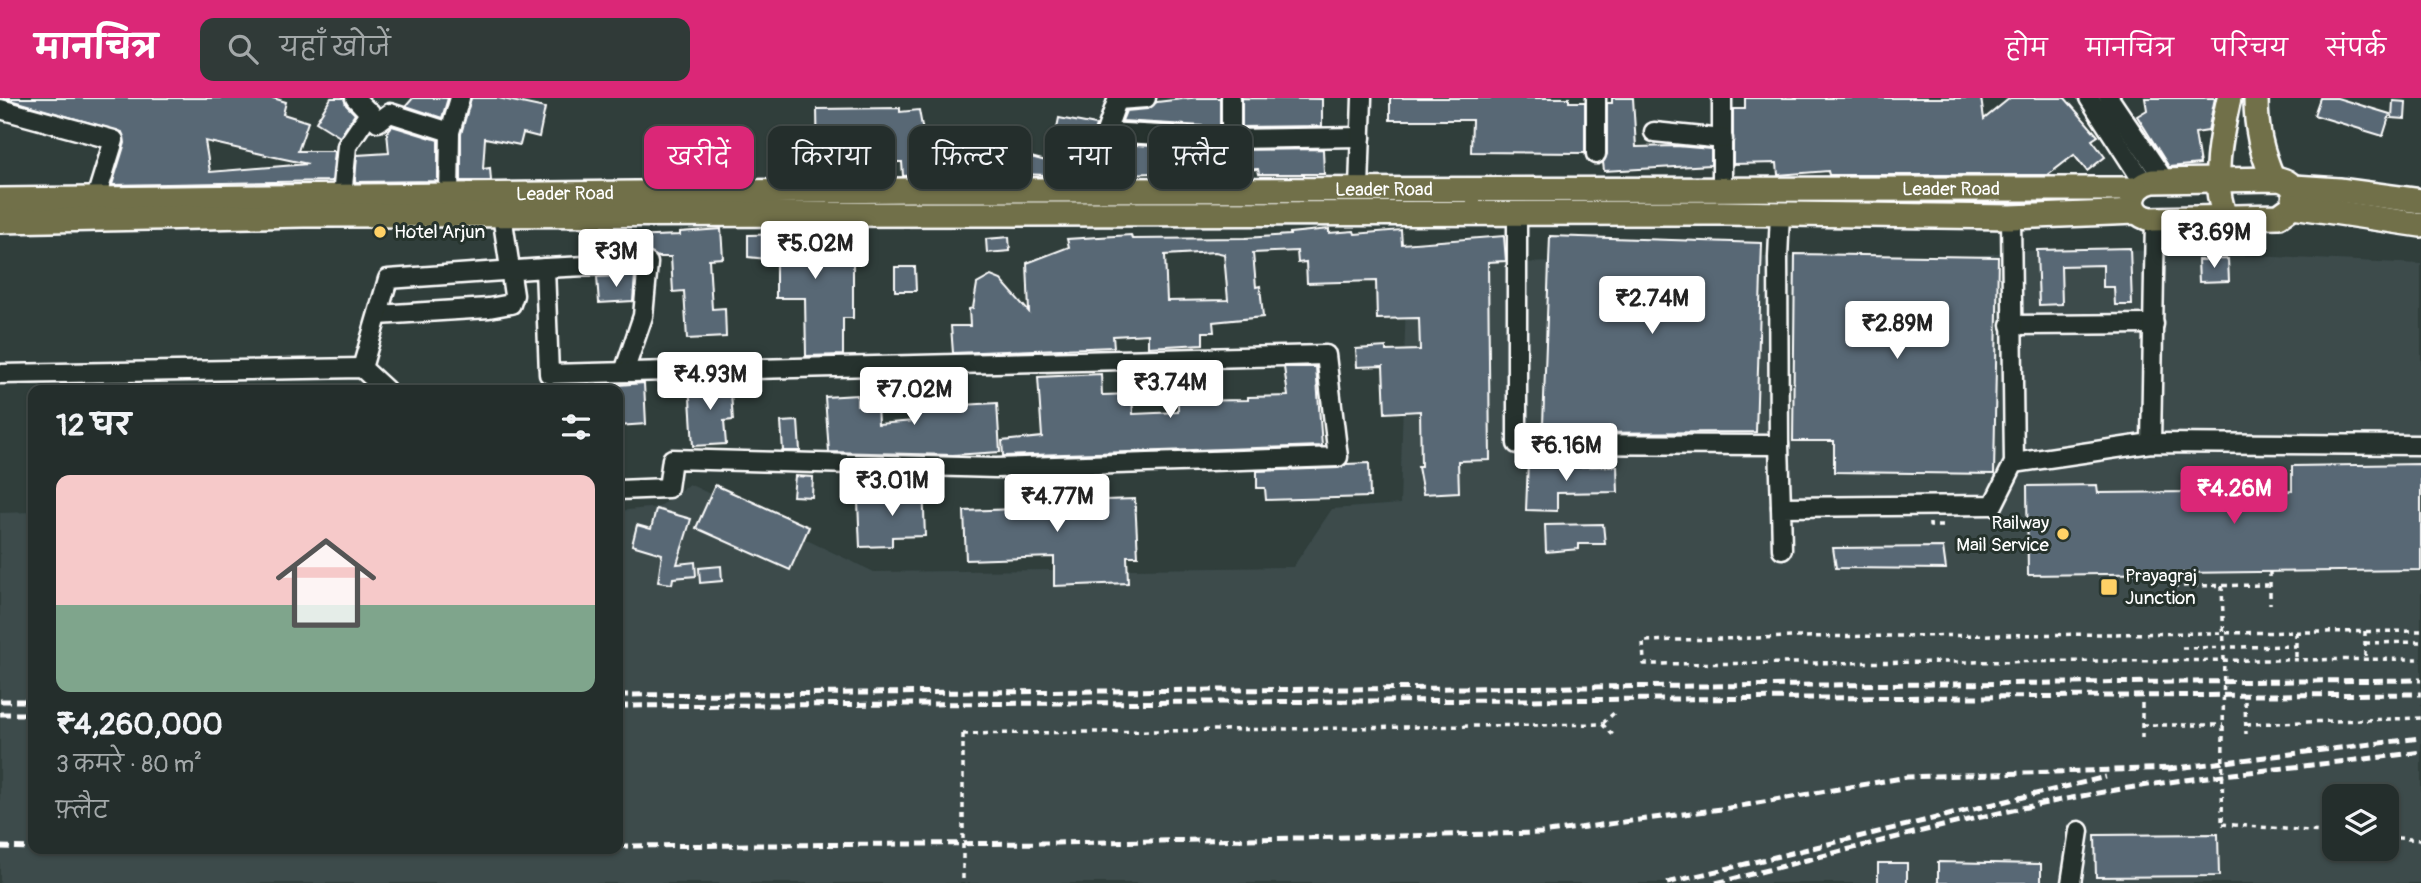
<!DOCTYPE html>
<html lang="hi">
<meta charset="utf-8">
<style>
body{margin:0;font-family:Pangolin,"Playpen Sans Deva",sans-serif;background:#303a38;color:#f1f3f6;height:100vh;display:flex;flex-direction:column;font-size:26px;white-space:nowrap}
*{box-sizing:border-box;margin:0}
p{font-size:23px;color:#a3a8a9}
.icon{flex:none;width:38px;height:38px;fill:none;stroke:currentColor;stroke-width:2;stroke-linecap:round;stroke-linejoin:round}
.map{position:relative;flex:1;overflow:hidden}
.panel{position:absolute;left:28px;top:287px;width:595px;height:469px;display:flex;flex-direction:column;background:#242e2c;border-radius:14px;box-shadow:0 2px 5px #0004,0 0 0 2px #414a48}
.panel>*{flex:none}
.hud{position:absolute;left:644px;top:28px;width:665px;height:63px;display:flex;gap:14px}
.buttons{position:absolute;left:2322px;top:686px;display:grid;gap:14px}
.buttons a{display:grid;place-items:center;width:77px;height:77px;border-radius:14px;background:#242e2c;box-shadow:0 2px 5px #0004,0 0 0 2px #414a48;font-size:35px}
.price{position:absolute;translate:-50% -60px;padding:0 16px;border-radius:7px;background:#fff;color:#222;font-size:23px;line-height:46px;filter:drop-shadow(0 2px 4px #0008)}
.price::after{content:'';position:absolute;left:50%;top:42px;width:21px;height:16px;margin-left:-10px;background:inherit;clip-path:polygon(0 0,100% 0,50% 100%)}
.price.active{background:#db2777;color:#fff}
ul{padding:0;list-style:none}
li{display:grid;align-content:center;gap:14px;height:371px;padding:0 28px}
li span{display:grid;place-items:center;height:217px;border-radius:14px;color:#555}
li>.icon{margin-inline-start:auto}
span .icon{width:126px;height:126px;fill:#fffc;stroke-width:1}
li b{font-size:30px}
h2{display:flex;justify-content:space-between;align-items:center;height:84px;padding:0 28px;font-size:30px}
.pill{padding:0 24px;border-radius:14px;background:#242e2c;box-shadow:0 2px 5px #0004,0 0 0 2px #414a48;font-size:24px;line-height:63px}
.pill.active{background:#db2777;color:#fff}
header{display:flex;align-items:center;gap:42px;box-sizing:border-box;height:98px;padding:0 35px;background:#db2777;color:#fff}
header strong{font-size:33px}
nav{display:flex;gap:38px;margin-inline-start:auto;font-size:24px}
.search{width:490px;height:63px;background:#303a38;display:flex;align-items:center;gap:18px;box-sizing:border-box;padding:0 24px;border-radius:14px;color:#a3a8a9;font-size:26px}
.map>svg:first-child{display:block}
</style>
<header>
<strong>मानचित्र</strong>
<div class="search"><svg class="icon" aria-label="search" viewBox="0 0 24 24"><circle cx="10" cy="10" r="6"/><path d="M15 15l6 6"/></svg>यहाँ खोजें</div>
<nav><a>होम</a><a>मानचित्र</a><a>परिचय</a><a>संपर्क</a></nav>
</header>
<div class="map">
<svg width="2421" height="785" viewBox="0 0 2421 785">
<rect width="100%" height="100%" fill="#303e3b"/>
<filter id="ink" filterUnits="userSpaceOnUse"><feTurbulence type="fractalNoise" baseFrequency=".0143" numOctaves="2"/><feDisplacementMap in="SourceGraphic" scale="14" xChannelSelector="R" yChannelSelector="G"/><feConvolveMatrix kernelMatrix="1 2 1 2 8 2 1 2 1" color-interpolation-filters="sRGB"/></filter>
<g filter="url(#ink)">
<!-- built -->
<path fill="#3c4b4c" fill-rule="evenodd" d="M2107,151L2421,166V785H0V415L33,414V751H618V413L659,409L689,386L874,474L1293,469L1332,411L1400,406L1407,163L1517,165L1850,157L1970,159L2011,153ZM2334,698H2387V751H2334Z"/>
<!-- building -->
<g fill="#586874" stroke="#fff" stroke-width="2" fill-rule="evenodd">
<path d="M3,0H273L286,4L283,16L308,24L298,53H335L332,83L112,87L125,45L122,34ZM205,43L275,59L308,66L210,74Z"/>
<polygon points="331,0 344,0 346,7 355,16 340,39 316,24"/>
<polygon points="413,0 448,0 442,20 406,8"/>
<polygon points="471,0 498,0 545,10 539,39 523,35 520,47 485,40 483,71 490,70 491,83 461,83 461,36"/>
<polygon points="1191,0 1220,0 1220,29 1122,23 1126,13 1147,11 1157,4"/>
<polygon points="1242,0 1322,1 1322,28 1242,29"/>
<polygon points="1390,0 1569,0 1569,4 1585,4 1585,55 1471,54 1472,22 1390,22"/>
<polygon points="1612,0 1633,0 1636,49 1676,48 1711,51 1711,67 1604,73 1603,64 1607,56 1607,5 1612,5"/>
<polygon points="1745,0 1981,0 1984,21 2010,0 2065,0 2098,38 2092,42 2105,59 2087,73 2074,57 2048,77 1829,77 1828,73 1778,77 1777,65 1733,66 1733,11 1745,11"/>
<polygon points="2145,0 2215,0 2208,33 2195,35 2200,66 2169,69 2137,18 2147,12"/>
<polygon points="2320,0 2337,0 2390,16 2383,38 2314,17"/>
<polygon points="2393,3 2406,4 2405,21 2392,20"/>
<polygon points="900,10 900,14 919,12 925,45 940,43 941,54 975,53 975,74 903,78 902,64 818,64 817,11"/>
<polygon points="1059,20 1096,27 1091,47 1079,44 1076,58 1072,58 1070,69 1078,71 1076,78 1018,76 1023,57 1050,64"/>
<polygon points="392,28 438,42 438,83 355,84 357,57 389,55 387,34"/>
<polygon points="1115,46 1231,52 1323,51 1324,76 1259,76 1258,71 1128,76 1128,72 1108,73"/>
<polygon points="721,131 723,160 709,161 712,211 725,210 726,239 687,241 684,193 673,194 671,159 658,159 648,154 629,155 628,139 680,137 680,134"/>
<path d="M1329,131V135L1354,133L1355,136L1401,132L1402,146L1504,138L1506,163L1488,164L1490,362L1458,363L1459,394L1423,396L1418,369H1421L1420,313L1385,315L1383,268L1357,269L1356,251L1386,249V253L1420,252L1419,220L1377,221L1376,183L1307,185L1306,164L1298,165L1297,153L1253,155L1256,189L1260,188L1263,219L1213,224L1214,234H1203V246L1148,249V236L1113,238L1114,249L953,255L951,228H970L969,211L973,210L977,186L991,178L1001,182L1029,214L1027,165L1069,149L1067,141L1131,137L1132,141L1245,140L1290,137V135ZM1215,154L1224,156L1228,202L1167,203L1165,157Z"/>
<polygon points="862,135 862,157 853,157 853,220 843,220 843,257 806,258 805,200 776,200 776,162 748,159 748,137"/>
<polygon points="1550,138 1762,145 1756,334 1558,335 1559,327 1543,327"/>
<polygon points="1009,139 1010,153 987,155 986,141"/>
<polygon points="2130,150 2132,207 2115,207 2114,189 2103,189 2103,167 2061,168 2062,206 2039,207 2037,152"/>
<polygon points="1795,156 1998,159 1994,376 1834,374 1834,343 1793,343"/>
<polygon points="2228,161 2229,183 2199,184 2198,162"/>
<polygon points="895,169 915,169 916,193 895,193"/>
<polygon points="635,177 633,203 599,205 597,179"/>
<polygon points="1284,269 1316,269 1322,348 1003,358 1002,343 1042,339 1038,279 1101,276 1102,297 1132,296 1133,316 1178,314 1178,303 1248,302 1248,299 1288,298"/>
<polygon points="937,278 939,302 962,301 962,307 997,305 1000,354 953,357 829,354 825,299 857,297 857,307 877,306 878,326 914,323 912,300 922,299 921,279"/>
<polygon points="730,283 733,322 724,323 726,346 693,348 689,285"/>
<polygon points="644,285 646,326 618,328 618,287"/>
<polygon points="798,323 800,353 783,353 781,324"/>
<polygon points="1528,364 1558,365 1558,369 1617,368 1618,394 1557,395 1557,413 1526,412"/>
<polygon points="1369,365 1370,399 1266,402 1265,390 1257,390 1257,373 1338,370 1346,366"/>
<polygon points="2421,366 2421,472 2028,477 2027,388 2097,387 2098,395 2292,393 2292,368"/>
<polygon points="795,378 813,379 812,399 793,398"/>
<polygon points="1062,379 1063,409 1105,408 1105,402 1135,401 1138,458 1127,458 1128,485 1054,488 1054,459 966,462 964,413 1014,411 1012,381"/>
<polygon points="715,387 809,429 790,472 696,430"/>
<polygon points="923,388 925,438 892,439 892,448 860,449 858,404 898,403 897,389"/>
<polygon points="656,411 691,421 677,466 695,464 696,478 673,480 672,486 658,484 662,456 632,447 637,427 651,431"/>
<polygon points="1603,426 1605,446 1579,446 1579,451 1546,454 1545,427"/>
<polygon points="1943,449 1946,471 1836,470 1833,450"/>
<polygon points="721,468 722,483 700,485 699,470"/>
<polygon points="2218,736 2219,778 2096,779 2095,737"/>
<polygon points="1938,764 2041,766 2041,785 1938,785"/>
<rect x="1878" y="765" width="29" height="20"/>
</g>
<g fill="none" stroke-linecap="round" stroke-linejoin="round">
<!-- minor casing -->
<g stroke="#fff" stroke-width="23">
<g id="minor">
<polyline points="355,0 378,24 390,15 450,34"/>
<polyline points="1596,0 1596,56"/>
<polyline points="1722,0 1722,91"/>
<polyline points="2089,0 2144,85"/>
<polyline points="2109,0 2165,83"/>
<polyline points="1118,2 1146,0"/>
<polyline points="0,11 114,42 96,100"/>
<polyline points="1106,34 1231,41 1361,39"/>
<polyline points="1654,34 1723,41"/>
<polyline points="1231,41 1231,0"/>
<polyline points="1359,91 1362,0"/>
<polyline points="1090,94 1106,34 1118,0"/>
<polyline points="342,98 347,48 370,14"/>
<polyline points="449,99 450,34 460,0"/>
<polyline points="1517,116 1517,346 1779,347 1778,160 1780,116"/>
<polyline points="545,170 648,165 643,218 624,274"/>
<polyline points="378,217 489,210 511,206 514,197 502,117"/>
<polyline points="2011,227 2154,226"/>
<polyline points="362,270 388,181 545,170 549,276 1326,257 1338,359 996,370 672,361 668,390 618,392"/>
<polyline points="0,276 362,270 386,292"/>
<polyline points="2151,345 2155,121"/>
<polyline points="1779,347 1781,409"/>
<polyline points="2014,365 2151,345 2421,347"/>
<polyline points="1782,451 1781,409 1993,407 2014,365 2011,119"/>
<polyline points="2071,785 2079,733"/>
</g>
</g>
<!-- major casing -->
<g stroke="#fff" stroke-width="28">
<g id="major">
<path d="M2256,0C2256,32 2261,52 2273,81"/>
<path d="M2279,81C2295,85 2296,94 2293,108L2279,118L2151,121C2126,116 2129,88 2153,83Z"/>
<polyline points="2294,89 2339,92 2421,103"/>
<path id="s1" d="M0,102L908,92L2137,91"/>
<polyline points="2293,108 2421,127"/>
<path d="M2226,120C2210,85 2221,36 2229,0"/>
<polyline points="0,123 304,117 1724,115 2011,119 2137,114"/>
</g>
</g>
<!-- path -->
<g stroke="#fff" stroke-width="3.5" stroke-dasharray="5 5" stroke-linecap="butt">
<polyline points="1930,425 1930,428 1946,428"/>
<polyline points="2270,474 2270,506"/>
<polyline points="2173,475 2174,507"/>
<polyline points="2173,488 2270,487"/>
<polyline points="2365,533 2365,562"/>
<polyline points="2421,533 1793,539 1643,543 1644,566 2421,561"/>
<polyline points="2296,534 2296,563"/>
<polyline points="2365,545 2421,544"/>
<polyline points="2182,550 2296,548"/>
<polyline points="2245,603 2246,636"/>
<polyline points="2142,605 2142,642"/>
<polyline points="1602,626 1615,639"/>
<polyline points="2246,626 2421,620"/>
<polyline points="2142,627 2223,627"/>
<polyline points="963,636 1602,626 1615,614"/>
<polyline points="2222,726 2334,735"/>
<polyline points="2387,739 2421,742"/>
</g>
<!-- minor -->
<use href="#minor" stroke="#26332d" stroke-width="18"/>
<!-- major -->
<use href="#major" stroke="#71704a" stroke-width="23"/>
<!-- rail -->
<g stroke="#fff" stroke-width="5" stroke-dasharray="10 5" stroke-linecap="butt">
<polyline points="618,597 2421,582"/>
<polyline points="0,603 33,603"/>
<polyline points="618,608 2421,596"/>
<polyline points="0,616 33,616"/>
<polyline points="2168,671 2421,640"/>
<polyline points="618,748 1056,745 1541,735 1729,710 1907,679 2176,670"/>
<polyline points="0,749 33,750"/>
<polyline points="1667,785 2106,679"/>
<path d="M1716,785C1845,753 1973,717 2104,694C2209,676 2316,668 2421,654"/>
</g>
<!-- path-bridge -->
<g stroke="#fff" stroke-width="3.5" stroke-dasharray="5 5" stroke-linecap="butt">
<polyline points="2222,488 2224,550 2222,726"/>
<polyline points="963,636 963,785"/>
</g>
</g>
</g>
<!-- markers -->
<g fill="#ffd166" stroke="#26332d" stroke-width="2.5">
<circle cx="380" cy="134" r="7"/>
<circle cx="2063" cy="436" r="7"/>
<rect x="2100" y="480" width="18" height="18" rx="3.5"/>
</g>
<g text-anchor="middle" dominant-baseline="central" stroke-width="6" stroke-linejoin="round" paint-order="stroke">
<!-- street labels -->
<g font-size="19" fill="#fff" stroke="#26332d">
<text stroke="none"><textPath href="#s1" startOffset="1384">Leader Road</textPath></text>
<text stroke="none"><textPath href="#s1" startOffset="1951">Leader Road</textPath></text>
<text stroke="none"><textPath href="#s1" startOffset="565">Leader Road</textPath></text>
</g>
<!-- poi labels -->
<g font-size="19" fill="#fff" stroke="#26332d" text-anchor="start">
<text x="394" y="134">Hotel Arjun</text>
<text x="2049" y="425" text-anchor="end">Railway<tspan x="2049" dy="22">Mail Service</tspan></text>
<text x="2125" y="478">Prayagraj<tspan x="2125" dy="22">Junction</tspan></text>
</g>
</g>
</svg>
<div class="buttons">
<a><svg class="icon" aria-label="layers" viewBox="0 0 24 24"><path d="M12 4l9 5-9 5-9-5zM3 14l9 5 9-5"/></svg></a>
</div>
<b class="price" style="left:2214px;top:172px">₹3.69M</b>
<b class="price" style="left:815px;top:183px">₹5.02M</b>
<b class="price" style="left:616px;top:191px">₹3M</b>
<b class="price" style="left:1652px;top:238px">₹2.74M</b>
<b class="price" style="left:1897px;top:263px">₹2.89M</b>
<b class="price" style="left:710px;top:314px">₹4.93M</b>
<b class="price" style="left:1170px;top:322px">₹3.74M</b>
<b class="price" style="left:914px;top:329px">₹7.02M</b>
<b class="price" style="left:1566px;top:385px">₹6.16M</b>
<b class="price" style="left:892px;top:420px">₹3.01M</b>
<b class="price active" style="left:2234px;top:428px">₹4.26M</b>
<b class="price" style="left:1057px;top:436px">₹4.77M</b>
<div class="hud">
<a class="pill active">खरीदें</a>
<a class="pill">किराया</a>
<a class="pill">फ़िल्टर</a>
<a class="pill">नया</a>
<a class="pill">फ़्लैट</a>
</div>
<section class="panel">
<h2>12 घर<svg class="icon" aria-label="filters" viewBox="0 0 24 24"><path d="M4 7h16M4 17h16"/><circle cx="9" cy="7" r="2"/><circle cx="15" cy="17" r="2"/></svg></h2>
<ul>
<li><span style="background:linear-gradient(#f6c9c9 60%,#7fa58c 0)"><svg class="icon" aria-label="home" viewBox="0 0 24 24"><path d="M3 11l9-7 9 7M6 9v11h12V9"/></svg></span><div><b>₹4,260,000</b><p>3 कमरे · 80 m²</p><p>फ़्लैट</p></div></li>
</ul>
</section>
</div>
